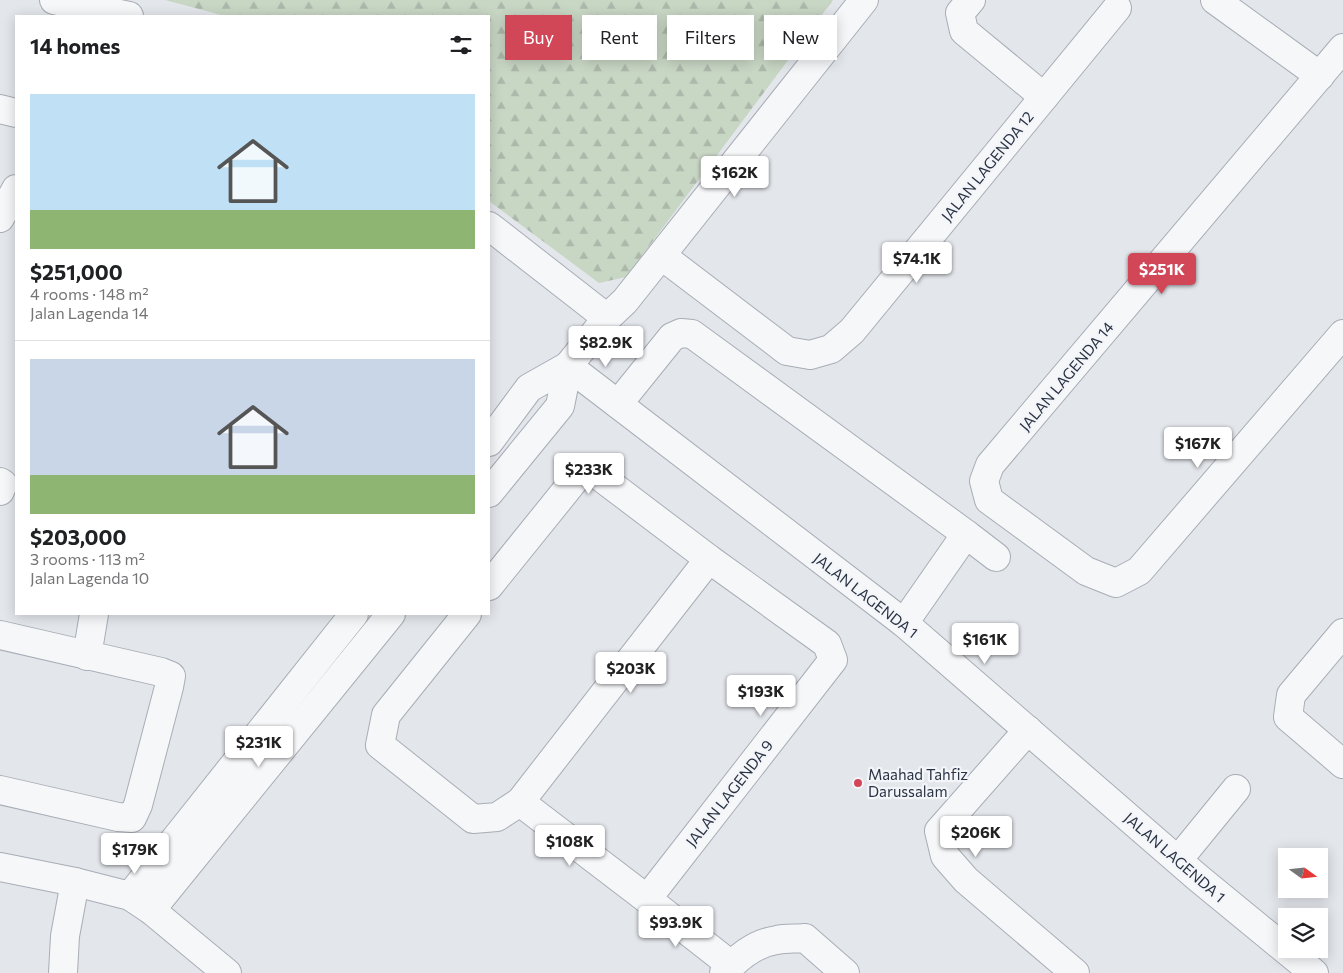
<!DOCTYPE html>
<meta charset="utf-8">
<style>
body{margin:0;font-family:Commissioner,sans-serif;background:#f6f6f6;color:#202124;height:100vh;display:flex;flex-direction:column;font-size:19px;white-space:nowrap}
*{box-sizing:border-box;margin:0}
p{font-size:16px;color:#757577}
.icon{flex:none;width:28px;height:28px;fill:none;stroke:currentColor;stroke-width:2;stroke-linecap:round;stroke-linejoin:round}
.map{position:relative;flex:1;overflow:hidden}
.side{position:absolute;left:15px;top:15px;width:475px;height:600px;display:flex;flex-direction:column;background:#fff;border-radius:0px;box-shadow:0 2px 12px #0003}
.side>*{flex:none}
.guide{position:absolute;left:505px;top:15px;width:475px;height:45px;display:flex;gap:10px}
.needle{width:32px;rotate:105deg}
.tools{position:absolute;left:1278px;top:848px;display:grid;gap:10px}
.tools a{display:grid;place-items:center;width:50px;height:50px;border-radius:0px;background:#fff;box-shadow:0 2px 12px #0003;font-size:25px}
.price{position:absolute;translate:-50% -42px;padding:0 11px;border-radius:5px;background:#fff;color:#222;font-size:16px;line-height:32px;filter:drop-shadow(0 1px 2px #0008)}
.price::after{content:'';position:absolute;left:50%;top:30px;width:15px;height:11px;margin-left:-8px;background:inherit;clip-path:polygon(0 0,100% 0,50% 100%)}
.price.active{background:#d24758;color:#fff}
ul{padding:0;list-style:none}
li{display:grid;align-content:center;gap:10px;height:265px;padding:0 15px}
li+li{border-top:1px solid #e0e0e0}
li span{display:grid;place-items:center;height:155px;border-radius:0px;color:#555}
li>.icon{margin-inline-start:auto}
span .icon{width:90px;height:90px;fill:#fffc;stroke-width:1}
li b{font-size:21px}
h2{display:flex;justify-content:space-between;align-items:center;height:60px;padding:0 15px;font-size:21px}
.chip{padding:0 18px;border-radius:0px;background:#fff;box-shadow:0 2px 12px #0003;font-size:18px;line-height:45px}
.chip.active{background:#d24758;color:#fff}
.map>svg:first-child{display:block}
</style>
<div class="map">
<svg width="1343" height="973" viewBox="0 0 1343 973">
<defs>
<pattern id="forest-firs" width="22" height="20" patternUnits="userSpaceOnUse" patternTransform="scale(1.25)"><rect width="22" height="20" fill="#c8d6c4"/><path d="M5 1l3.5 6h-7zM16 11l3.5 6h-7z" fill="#acb8aa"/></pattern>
</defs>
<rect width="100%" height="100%" fill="#e3e6eb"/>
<!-- forest -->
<polygon fill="url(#forest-firs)" points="165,0 833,0 626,277 599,283 489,201 489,16 225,16"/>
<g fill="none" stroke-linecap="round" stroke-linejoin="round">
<!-- minor casing -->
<g stroke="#a8adb6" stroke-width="30">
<g id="minor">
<polyline points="54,0 129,16"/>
<polyline points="971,0 960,13 964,31 1044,97"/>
<polyline points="1215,0 1320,76"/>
<polyline points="1343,48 990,465 984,481 989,500 1086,571 1116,583 1139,571 1343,334"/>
<polyline points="0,109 16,113"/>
<polyline points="0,218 16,189"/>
<polyline points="489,226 607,318"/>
<polyline points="662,256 787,351 810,355 831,349 852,331 1117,8"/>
<polyline points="568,366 904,623 1197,877 1314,973"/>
<polyline points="618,404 672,337 681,333 692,334 966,534 996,557"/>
<polyline points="489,442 529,388 568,366 607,318 625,301 864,0"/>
<polyline points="0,482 3,484 0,491"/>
<polyline points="489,493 560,406 568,366"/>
<polyline points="489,586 581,472 594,472 709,559 827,644 833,660 647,899"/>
<polyline points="467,614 386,715 380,745 473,819 497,817 520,802 709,559"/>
<polyline points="904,623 966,534"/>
<polyline points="1343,633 1291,695 1288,717 1343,764"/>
<polyline points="0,635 161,672 171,676 169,687 138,805 132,818 118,817 0,790"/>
<polyline points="87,656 94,614"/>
<polyline points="1028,730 939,831 945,856 966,880 1075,973"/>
<polyline points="520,802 647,899 731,965"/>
<polyline points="1178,860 1236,789"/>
<polyline points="0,867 75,882 130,896 151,910 227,973"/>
<polyline points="130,896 354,614"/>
<polyline points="151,910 391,614"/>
<polyline points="63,973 65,936 75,882"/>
<path d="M724,973C738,957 755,943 777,940C786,938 796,939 805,938L845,973"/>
</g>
</g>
<!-- minor -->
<use href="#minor" stroke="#f6f7f9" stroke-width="28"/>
</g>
<!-- markers -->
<circle fill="#d24758" stroke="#f3f5f9" stroke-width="2" cx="858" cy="783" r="5"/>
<g text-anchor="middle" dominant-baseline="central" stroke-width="4.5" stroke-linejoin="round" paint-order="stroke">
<!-- street labels -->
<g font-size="15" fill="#2a3344" stroke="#f3f5f9">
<text transform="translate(987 166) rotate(-51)">JALAN LAGENDA 12</text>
<text transform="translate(1066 376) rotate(-50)">JALAN LAGENDA 14</text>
<text transform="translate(866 595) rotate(38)">JALAN LAGENDA 1</text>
<text transform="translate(729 793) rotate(-52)">JALAN LAGENDA 9</text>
<text transform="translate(1175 857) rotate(41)">JALAN LAGENDA 1</text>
</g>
<!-- poi labels -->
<g font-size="15" fill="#2a3344" stroke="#f3f5f9" text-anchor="start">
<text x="868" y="774">Maahad Tahfiz<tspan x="868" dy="17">Darussalam</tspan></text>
</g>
</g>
</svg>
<div class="tools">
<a><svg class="needle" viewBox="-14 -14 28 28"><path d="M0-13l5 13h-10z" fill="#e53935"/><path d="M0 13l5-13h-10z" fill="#757577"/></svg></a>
<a><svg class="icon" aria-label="layers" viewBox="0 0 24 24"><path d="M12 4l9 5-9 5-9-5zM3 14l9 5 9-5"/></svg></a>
</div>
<b class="price" style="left:735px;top:198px">$162K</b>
<b class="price" style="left:917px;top:284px">$74.1K</b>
<b class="price active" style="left:1162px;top:295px">$251K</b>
<b class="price" style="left:606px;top:368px">$82.9K</b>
<b class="price" style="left:1198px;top:469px">$167K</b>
<b class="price" style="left:589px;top:495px">$233K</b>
<b class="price" style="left:985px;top:665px">$161K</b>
<b class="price" style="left:631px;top:694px">$203K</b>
<b class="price" style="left:761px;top:717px">$193K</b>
<b class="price" style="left:259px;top:768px">$231K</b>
<b class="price" style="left:976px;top:858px">$206K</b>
<b class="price" style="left:570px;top:867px">$108K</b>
<b class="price" style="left:135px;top:875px">$179K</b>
<b class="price" style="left:676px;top:948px">$93.9K</b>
<div class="guide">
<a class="chip active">Buy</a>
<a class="chip">Rent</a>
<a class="chip">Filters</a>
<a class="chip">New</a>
</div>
<section class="side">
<h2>14 homes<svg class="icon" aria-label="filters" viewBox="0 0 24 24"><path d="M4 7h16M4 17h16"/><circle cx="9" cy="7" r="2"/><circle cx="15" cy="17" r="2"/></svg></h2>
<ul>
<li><span style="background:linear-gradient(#bfe0f5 75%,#8fb573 0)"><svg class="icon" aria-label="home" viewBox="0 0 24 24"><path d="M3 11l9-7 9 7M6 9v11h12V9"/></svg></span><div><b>$251,000</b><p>4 rooms · 148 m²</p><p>Jalan Lagenda 14</p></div></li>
<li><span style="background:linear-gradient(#c9d6e8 75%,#8fb573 0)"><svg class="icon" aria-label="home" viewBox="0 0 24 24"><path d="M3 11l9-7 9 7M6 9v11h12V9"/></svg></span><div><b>$203,000</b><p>3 rooms · 113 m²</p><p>Jalan Lagenda 10</p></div></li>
</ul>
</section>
</div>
